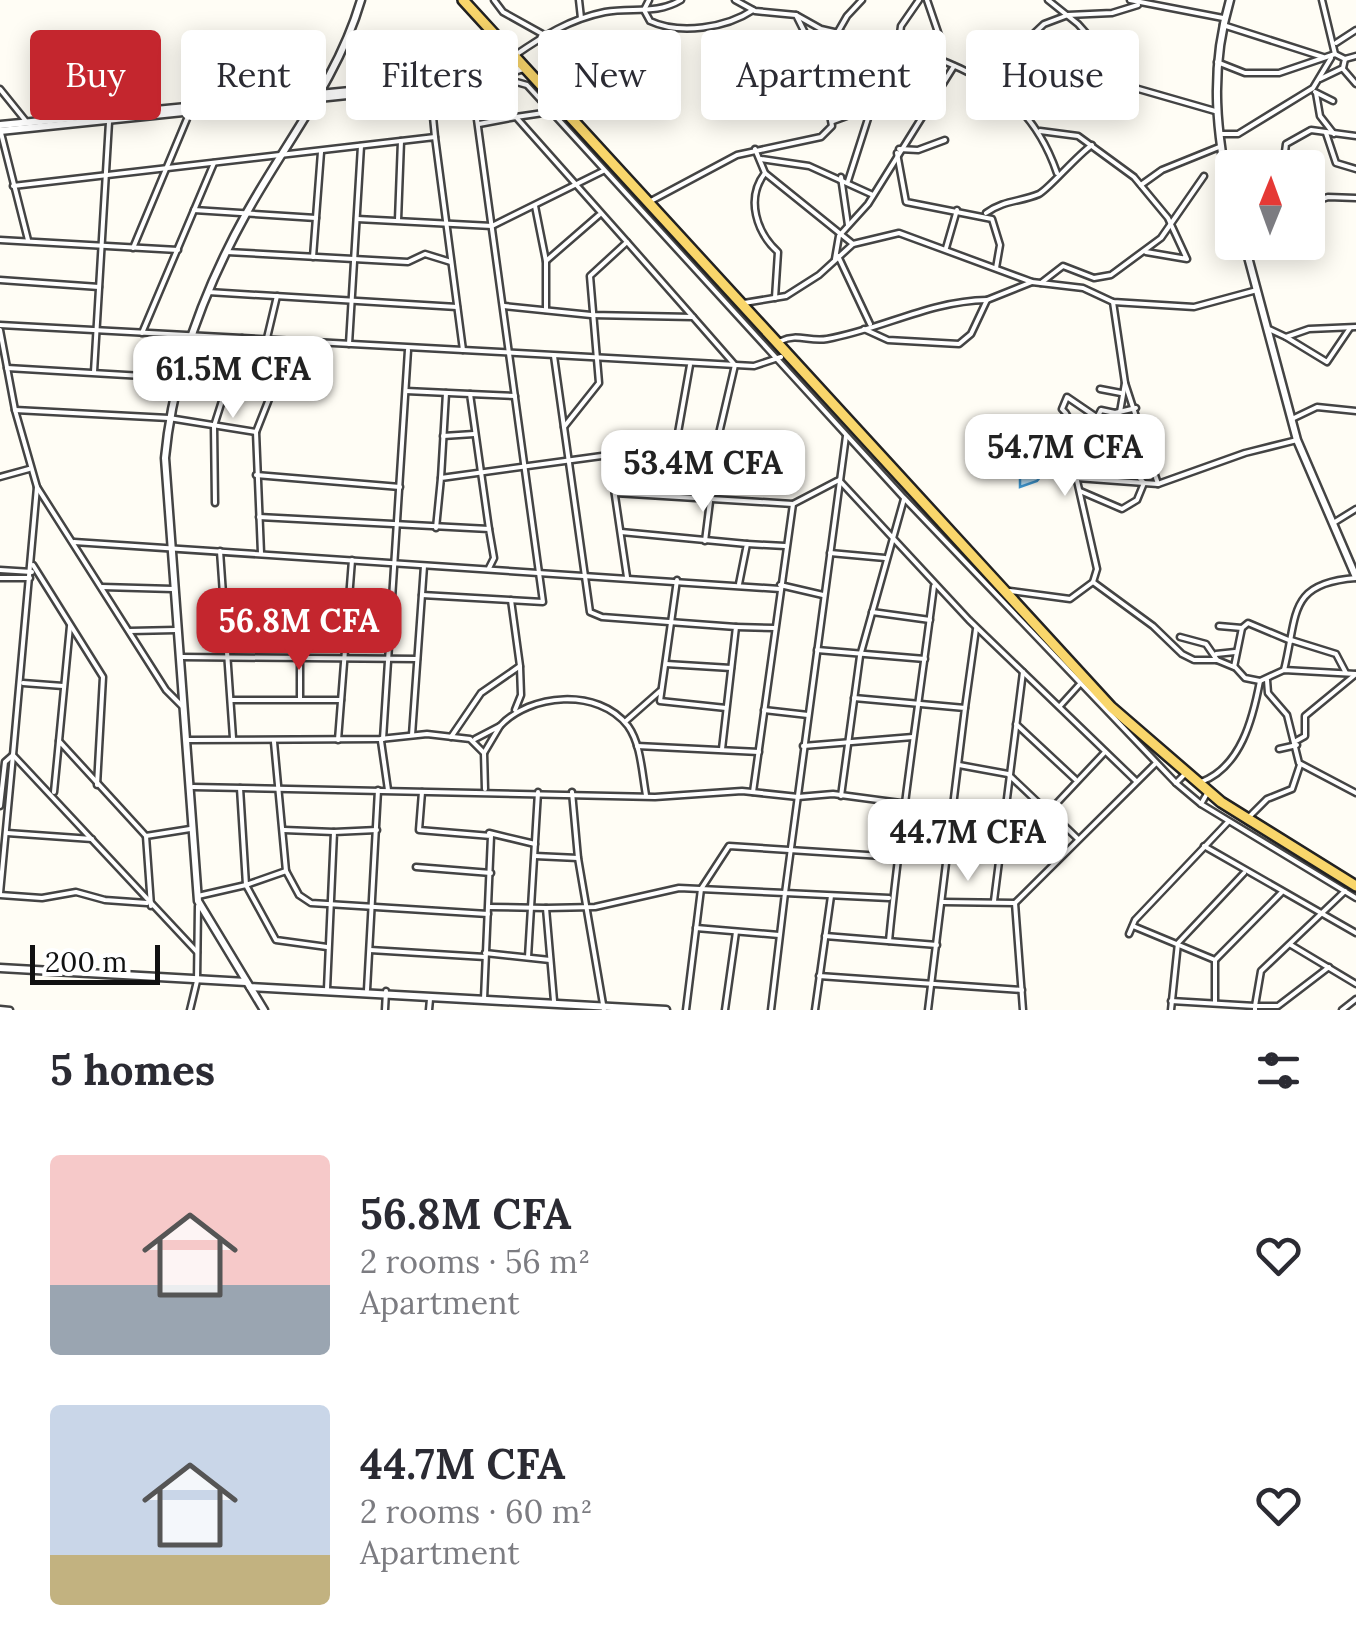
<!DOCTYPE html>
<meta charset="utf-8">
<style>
body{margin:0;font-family:Lora,serif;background:#f7f7f7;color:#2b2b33;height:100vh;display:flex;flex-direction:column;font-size:38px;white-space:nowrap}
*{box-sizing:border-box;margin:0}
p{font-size:32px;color:#7c7c81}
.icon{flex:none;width:55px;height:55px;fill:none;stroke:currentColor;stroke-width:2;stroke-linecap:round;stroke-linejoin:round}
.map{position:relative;height:1010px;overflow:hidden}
.sheet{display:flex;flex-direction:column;background:#fff;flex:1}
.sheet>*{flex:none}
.banner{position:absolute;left:30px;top:30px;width:1298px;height:90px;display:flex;gap:20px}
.needle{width:65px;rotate:1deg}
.fabs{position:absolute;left:1215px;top:150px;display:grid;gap:20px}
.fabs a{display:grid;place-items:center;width:110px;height:110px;border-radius:10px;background:#fff;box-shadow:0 5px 25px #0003;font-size:50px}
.scale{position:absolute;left:30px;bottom:25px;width:130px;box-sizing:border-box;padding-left:10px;border:5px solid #111;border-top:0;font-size:28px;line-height:35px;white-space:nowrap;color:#111;-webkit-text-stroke:8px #fff;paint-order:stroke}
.price{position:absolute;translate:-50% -85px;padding:0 22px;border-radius:20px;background:#fff;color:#222;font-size:32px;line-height:65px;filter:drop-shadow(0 2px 5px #0008)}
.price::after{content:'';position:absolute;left:50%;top:60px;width:30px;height:22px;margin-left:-15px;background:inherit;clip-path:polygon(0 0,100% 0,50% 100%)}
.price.active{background:#c4262e;color:#fff}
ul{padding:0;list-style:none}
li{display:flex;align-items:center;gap:30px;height:250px;padding:0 50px}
li span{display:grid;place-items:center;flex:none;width:280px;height:200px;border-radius:10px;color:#555}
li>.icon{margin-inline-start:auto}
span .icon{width:120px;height:120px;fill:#fffc;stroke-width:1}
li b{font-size:42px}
h2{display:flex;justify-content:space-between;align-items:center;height:120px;padding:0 50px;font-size:42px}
.chip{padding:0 35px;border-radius:10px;background:#fff;box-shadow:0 5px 25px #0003;font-size:35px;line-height:90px}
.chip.active{background:#c4262e;color:#fff}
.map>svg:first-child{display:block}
</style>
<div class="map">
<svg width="1356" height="1010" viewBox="0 0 1356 1010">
<rect width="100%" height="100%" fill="#fffdf5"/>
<!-- water -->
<polygon fill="#b9e0f7" stroke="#3f96cf" stroke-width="2.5" points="1036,437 1044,443 1051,463 1037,481 1020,487 1020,473 1035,459"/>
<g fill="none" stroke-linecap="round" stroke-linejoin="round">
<!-- minor casing -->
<g stroke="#444" stroke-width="9">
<g id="minor">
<polyline points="494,0 503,12 546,36"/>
<polyline points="579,0 581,18"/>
<path d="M649,0L644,10L650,21C680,35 726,28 753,10"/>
<polyline points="927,0 941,41 938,59"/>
<polyline points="1048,0 1078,24 1135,88"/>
<polyline points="1130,0 1223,18"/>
<polyline points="796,15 821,29 860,38 901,35"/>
<polyline points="1223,25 1323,57"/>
<polyline points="1336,43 1356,30"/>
<polyline points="1016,52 1067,78 1074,87"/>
<path d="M514,56C543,36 570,19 605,12C632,7 656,15 681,0"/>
<polyline points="1345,59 1356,56"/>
<polyline points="1217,62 1245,73 1279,73 1335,54"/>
<polyline points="820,63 847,16 862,0"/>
<polyline points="1343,69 1356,84"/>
<polyline points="967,71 1009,57 1044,24 1068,15 1112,13 1138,5"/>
<polyline points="845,75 859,61 898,59"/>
<polyline points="502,78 527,85 904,498 1176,783"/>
<polyline points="824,78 845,76 859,83 891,74 896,65 901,26 919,0"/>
<polyline points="1320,79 1343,68 1345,59 1335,54 1322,0"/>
<polyline points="430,87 435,137"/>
<polyline points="0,89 25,120"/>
<polyline points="1315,92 1333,101"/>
<polyline points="1316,93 1320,116 1334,134"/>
<polyline points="1017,103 1087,82 1135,88 1215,111"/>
<polyline points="516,117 550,112"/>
<path d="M833,121L887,101L938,59C998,82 1036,112 1057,173"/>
<polyline points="479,124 516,117 627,242 590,276 599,383 564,427"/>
<polyline points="1040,131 1078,136 1134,177 1168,218 1187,259 1146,252"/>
<polyline points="1,133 28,240"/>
<polyline points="1326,133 1336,163 1356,169"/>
<polyline points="1221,134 1238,134 1313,88 1331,58"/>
<polyline points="755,149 765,173 853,244"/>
<polyline points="899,149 918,150 945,140"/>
<polyline points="897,153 906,202 992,219 1000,245 996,268"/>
<polyline points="761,159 809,166 873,195"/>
<polyline points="1283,168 1286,144 1311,130 1356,136"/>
<path d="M765,173C745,199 757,233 778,252L775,298"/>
<polyline points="841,177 848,225"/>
<polyline points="848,181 872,106"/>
<polyline points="1141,185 1162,170 1219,147"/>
<polyline points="649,202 737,155 821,137 832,126 820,63 796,15 755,11 735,0"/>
<polyline points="1308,204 1328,197 1356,198"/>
<polyline points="535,206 546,261 546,310"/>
<polyline points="194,210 316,218"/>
<path d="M986,213C1004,200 1020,202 1039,194C1048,190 1077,155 1092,145"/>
<polyline points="357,219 492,226 603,171"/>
<polyline points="398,220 401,141"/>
<polyline points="0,240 178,250"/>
<polyline points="627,242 693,317"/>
<polyline points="133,248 189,114"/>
<polyline points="946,248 957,210"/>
<polyline points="227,252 408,262 425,254 451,262"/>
<polyline points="838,256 870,324"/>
<polyline points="313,257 321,152"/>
<polyline points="835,259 839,236 868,204 954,66"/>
<polyline points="546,261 599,215"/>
<polyline points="0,280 99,287"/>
<polyline points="1041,283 1063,266 1094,278 1111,275 1161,238 1204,176"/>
<polyline points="208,292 457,307"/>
<polyline points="1113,302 1125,383 1158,484"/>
<polyline points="744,303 786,296 819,275 853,244 899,233 1032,282 1083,288 1113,302 1194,307 1257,290"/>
<polyline points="504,306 591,315 693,317 735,365 718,438"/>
<polyline points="0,325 463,350 435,137 13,186"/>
<polyline points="864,329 888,340 959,344 971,334 987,300 1032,282"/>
<polyline points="1269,329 1286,337 1309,329 1356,327"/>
<polyline points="0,330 15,410 37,487 166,690 182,706"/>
<polyline points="142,333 214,163"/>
<polyline points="1286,337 1327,362 1350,328"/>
<polyline points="267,338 277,296"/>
<path d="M781,341C797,333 809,342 827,339C883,329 929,301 987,300"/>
<polyline points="349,344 361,146"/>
<polyline points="463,350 754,366 781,357"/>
<polyline points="554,356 590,612 602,617 736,627 722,749"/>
<polyline points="7,368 177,378"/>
<polyline points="94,372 109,122"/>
<polyline points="1100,389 1121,393"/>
<polyline points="406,391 470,394 489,529"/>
<polyline points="470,394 515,396"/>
<polyline points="15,410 169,418 256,432 292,341"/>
<polyline points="1120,412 1125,383"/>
<polyline points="1097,418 1101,410 1115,413 1136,408"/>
<polyline points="1294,418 1317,407 1356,411"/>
<polyline points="256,432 261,553"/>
<polyline points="443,436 474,434"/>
<polyline points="846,436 785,893 889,898"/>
<polyline points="676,444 690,365"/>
<polyline points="609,455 718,438 705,541"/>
<path d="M1073,463C1076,447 1074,419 1062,409L1067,397L1111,427L1114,438"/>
<polyline points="256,475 400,487"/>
<polyline points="0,477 29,469"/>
<polyline points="441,478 446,393"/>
<polyline points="1077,478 1158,484 1245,453 1297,440"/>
<path d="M1088,478L1087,458C1106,439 1118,438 1145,439"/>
<polyline points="839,480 969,620 1136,781"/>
<polyline points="37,487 13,755 197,952"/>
<polyline points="1080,491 1122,509 1137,500 1144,483 1132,469 1087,465"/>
<polyline points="615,493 793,504"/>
<polyline points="215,503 214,426 242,338"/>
<polyline points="259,517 489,529 494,558 489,568"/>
<polyline points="1335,522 1356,509"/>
<polyline points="436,528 441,478 609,455 627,577"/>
<polyline points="621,532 747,544 739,584"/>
<polyline points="74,542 780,589"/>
<polyline points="747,544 785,546"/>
<polyline points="220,551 233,738"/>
<polyline points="830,553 885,558"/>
<polyline points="33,565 103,677 97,785"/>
<polyline points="0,570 32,572"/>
<polyline points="0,578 30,578"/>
<polyline points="677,580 660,701 726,708"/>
<polyline points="1093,582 1153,626 1182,654 1194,660 1217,660"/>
<polyline points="780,585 823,595"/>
<polyline points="102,587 173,589"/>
<polyline points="1010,591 1070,599 1093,582 1097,569 1073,463 1044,423"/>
<polyline points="422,595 543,602 472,83"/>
<polyline points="872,612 930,620"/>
<polyline points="1219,626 1242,628 1248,623 1291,641"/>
<polyline points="736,627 775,628"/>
<polyline points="130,631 176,630"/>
<polyline points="1180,637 1206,644 1217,660 1234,667 1242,628"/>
<polyline points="1291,640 1336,654 1346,673"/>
<polyline points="817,650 925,659"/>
<polyline points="1216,654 1235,652"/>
<polyline points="300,656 300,699"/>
<polyline points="181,657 417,659"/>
<polyline points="666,664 731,668"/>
<polyline points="1235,667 1245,678 1260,681"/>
<path d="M1284,670C1298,615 1287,583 1356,578"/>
<polyline points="1267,680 1268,693 1287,715 1299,763 1356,793"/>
<polyline points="23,683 63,686"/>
<polyline points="854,698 965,708 928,1010"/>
<polyline points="231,700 341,700"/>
<polyline points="1060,706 1079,685"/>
<polyline points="965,708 976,629"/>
<polyline points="515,710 521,695 520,667"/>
<polyline points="764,710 808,715"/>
<polyline points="626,721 660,691"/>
<polyline points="1016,724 1075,779"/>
<path d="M500,726C529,694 598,687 628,726C641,744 642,773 646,795"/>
<polyline points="412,735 424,566"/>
<polyline points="451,737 481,693 520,666 511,600"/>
<polyline points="383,739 408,350"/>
<polyline points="475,739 500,726 484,753"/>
<polyline points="188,740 380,739 427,734 470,739 484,753 485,789"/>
<polyline points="338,740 352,560"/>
<polyline points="59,741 70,626"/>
<polyline points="381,741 388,790"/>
<polyline points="1296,741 1305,736 1305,716 1356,674"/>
<polyline points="274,742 286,871"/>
<polyline points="637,746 759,752"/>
<polyline points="803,746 913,737"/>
<polyline points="1279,749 1297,745"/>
<polyline points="959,765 1008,774 1048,812"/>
<polyline points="1185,774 1176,783 1201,804"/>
<path d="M1201,782C1241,767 1253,718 1260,681L1284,670L1356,674"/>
<polyline points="193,787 655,797 742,791 798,797 833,794 953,810"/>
<polyline points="240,788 246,885 286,871 299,895 311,903 488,914"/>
<polyline points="54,792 59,741 146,836"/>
<polyline points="422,792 419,830 491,836 484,999"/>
<polyline points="572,792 578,858 604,1010"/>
<polyline points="753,792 793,504 837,481"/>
<polyline points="1208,792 1201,804 1356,898"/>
<polyline points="841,796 860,656 904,499"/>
<polyline points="0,806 5,762 13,755"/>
<polyline points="1049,811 1078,839"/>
<polyline points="1247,819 1267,799 1292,789 1300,765"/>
<polyline points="284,830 334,832"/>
<polyline points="7,833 92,839"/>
<polyline points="489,833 535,844"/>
<polyline points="1204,846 1356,933"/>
<polyline points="535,856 578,858"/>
<polyline points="999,857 1025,837 1105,752"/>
<polyline points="416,867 491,873"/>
<polyline points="0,893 13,755"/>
<polyline points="0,895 42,898 76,892 105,900 147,903"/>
<polyline points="198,896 246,885 276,940 327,947"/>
<polyline points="994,901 1023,672"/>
<polyline points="943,902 1015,903 1023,1010"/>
<polyline points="1015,903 1156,763"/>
<polyline points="151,906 146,836 190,829"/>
<polyline points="489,907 546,908 554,1001"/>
<polyline points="546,908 595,907 679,888 785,893 771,1010"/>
<polyline points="1133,926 1215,960 1281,893"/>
<polyline points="696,928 779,935"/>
<polyline points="1129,934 1135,920 1228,822"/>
<polyline points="825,936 937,945"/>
<path d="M889,941C900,825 919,704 934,586"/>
<polyline points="1291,945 1356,984"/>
<polyline points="370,950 485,957"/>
<polyline points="485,953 550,960"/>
<polyline points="528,957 538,792"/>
<polyline points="1329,967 1278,1006 1255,1006 1261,971 1345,891"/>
<polyline points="819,976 1022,990"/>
<polyline points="327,989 334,832 377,830"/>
<polyline points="367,990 378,790"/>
<polyline points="1171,1001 1255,1006 1255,1010"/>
<polyline points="1215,1003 1215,960"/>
<polyline points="0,1009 10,1010"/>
<polyline points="190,1010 197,981 198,906"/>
<polyline points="385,1010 386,991"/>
<polyline points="429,1010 430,999"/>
<polyline points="686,1010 701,889 729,846 898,857"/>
<polyline points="725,1010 736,932"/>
<polyline points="815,1010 831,896"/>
<polyline points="1171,1010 1178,943 1244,873"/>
<polyline points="1342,1010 1356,999"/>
</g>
</g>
<!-- tertiary casing -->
<g stroke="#444" stroke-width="11">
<g id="tertiary">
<path d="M361,0C338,79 285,143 246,214C204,290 173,372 165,458L198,901L250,987L666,1010"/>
<path d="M1230,0C1209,71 1216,135 1232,205"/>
<polyline points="0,125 485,78"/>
<polyline points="0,131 482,81 524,68"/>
<polyline points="1244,242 1297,440 1356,577"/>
<polyline points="0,968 246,982"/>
<polyline points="250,987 264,1010"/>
</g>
</g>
<!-- primary casing -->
<g stroke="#222" stroke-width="14">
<polyline id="primary" points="463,0 1111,707 1221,802 1356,886"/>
</g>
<!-- minor -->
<use href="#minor" stroke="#fff" stroke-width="4"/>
<!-- tertiary -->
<use href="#tertiary" stroke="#fff" stroke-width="6"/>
<!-- primary -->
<use href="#primary" stroke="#f9d66b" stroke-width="9"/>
</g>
</svg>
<div class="fabs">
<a><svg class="needle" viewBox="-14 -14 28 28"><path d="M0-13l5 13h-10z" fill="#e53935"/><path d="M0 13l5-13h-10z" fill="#7c7c81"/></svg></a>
</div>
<div class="scale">200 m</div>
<b class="price" style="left:233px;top:421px">61.5M CFA</b>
<b class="price" style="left:1065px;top:499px">54.7M CFA</b>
<b class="price" style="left:703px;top:515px">53.4M CFA</b>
<b class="price active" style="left:299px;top:673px">56.8M CFA</b>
<b class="price" style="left:968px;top:884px">44.7M CFA</b>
<div class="banner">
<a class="chip active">Buy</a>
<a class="chip">Rent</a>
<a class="chip">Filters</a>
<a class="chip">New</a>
<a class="chip">Apartment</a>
<a class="chip">House</a>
</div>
</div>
<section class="sheet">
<h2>5 homes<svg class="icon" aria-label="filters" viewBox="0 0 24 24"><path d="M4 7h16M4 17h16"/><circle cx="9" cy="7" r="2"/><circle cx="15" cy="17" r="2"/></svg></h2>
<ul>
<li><span style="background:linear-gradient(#f6c9c9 65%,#9aa5b1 0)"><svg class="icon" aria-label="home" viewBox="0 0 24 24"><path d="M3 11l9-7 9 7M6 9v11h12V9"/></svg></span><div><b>56.8M CFA</b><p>2 rooms · 56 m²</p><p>Apartment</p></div><svg class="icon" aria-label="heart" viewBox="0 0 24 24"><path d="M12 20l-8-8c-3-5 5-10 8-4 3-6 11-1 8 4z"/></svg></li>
<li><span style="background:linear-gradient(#c9d6e8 75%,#c2b280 0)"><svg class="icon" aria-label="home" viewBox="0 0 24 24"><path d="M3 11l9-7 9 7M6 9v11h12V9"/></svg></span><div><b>44.7M CFA</b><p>2 rooms · 60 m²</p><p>Apartment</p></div><svg class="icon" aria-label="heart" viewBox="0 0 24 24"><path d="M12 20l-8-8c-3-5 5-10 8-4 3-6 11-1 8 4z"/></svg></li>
</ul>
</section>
